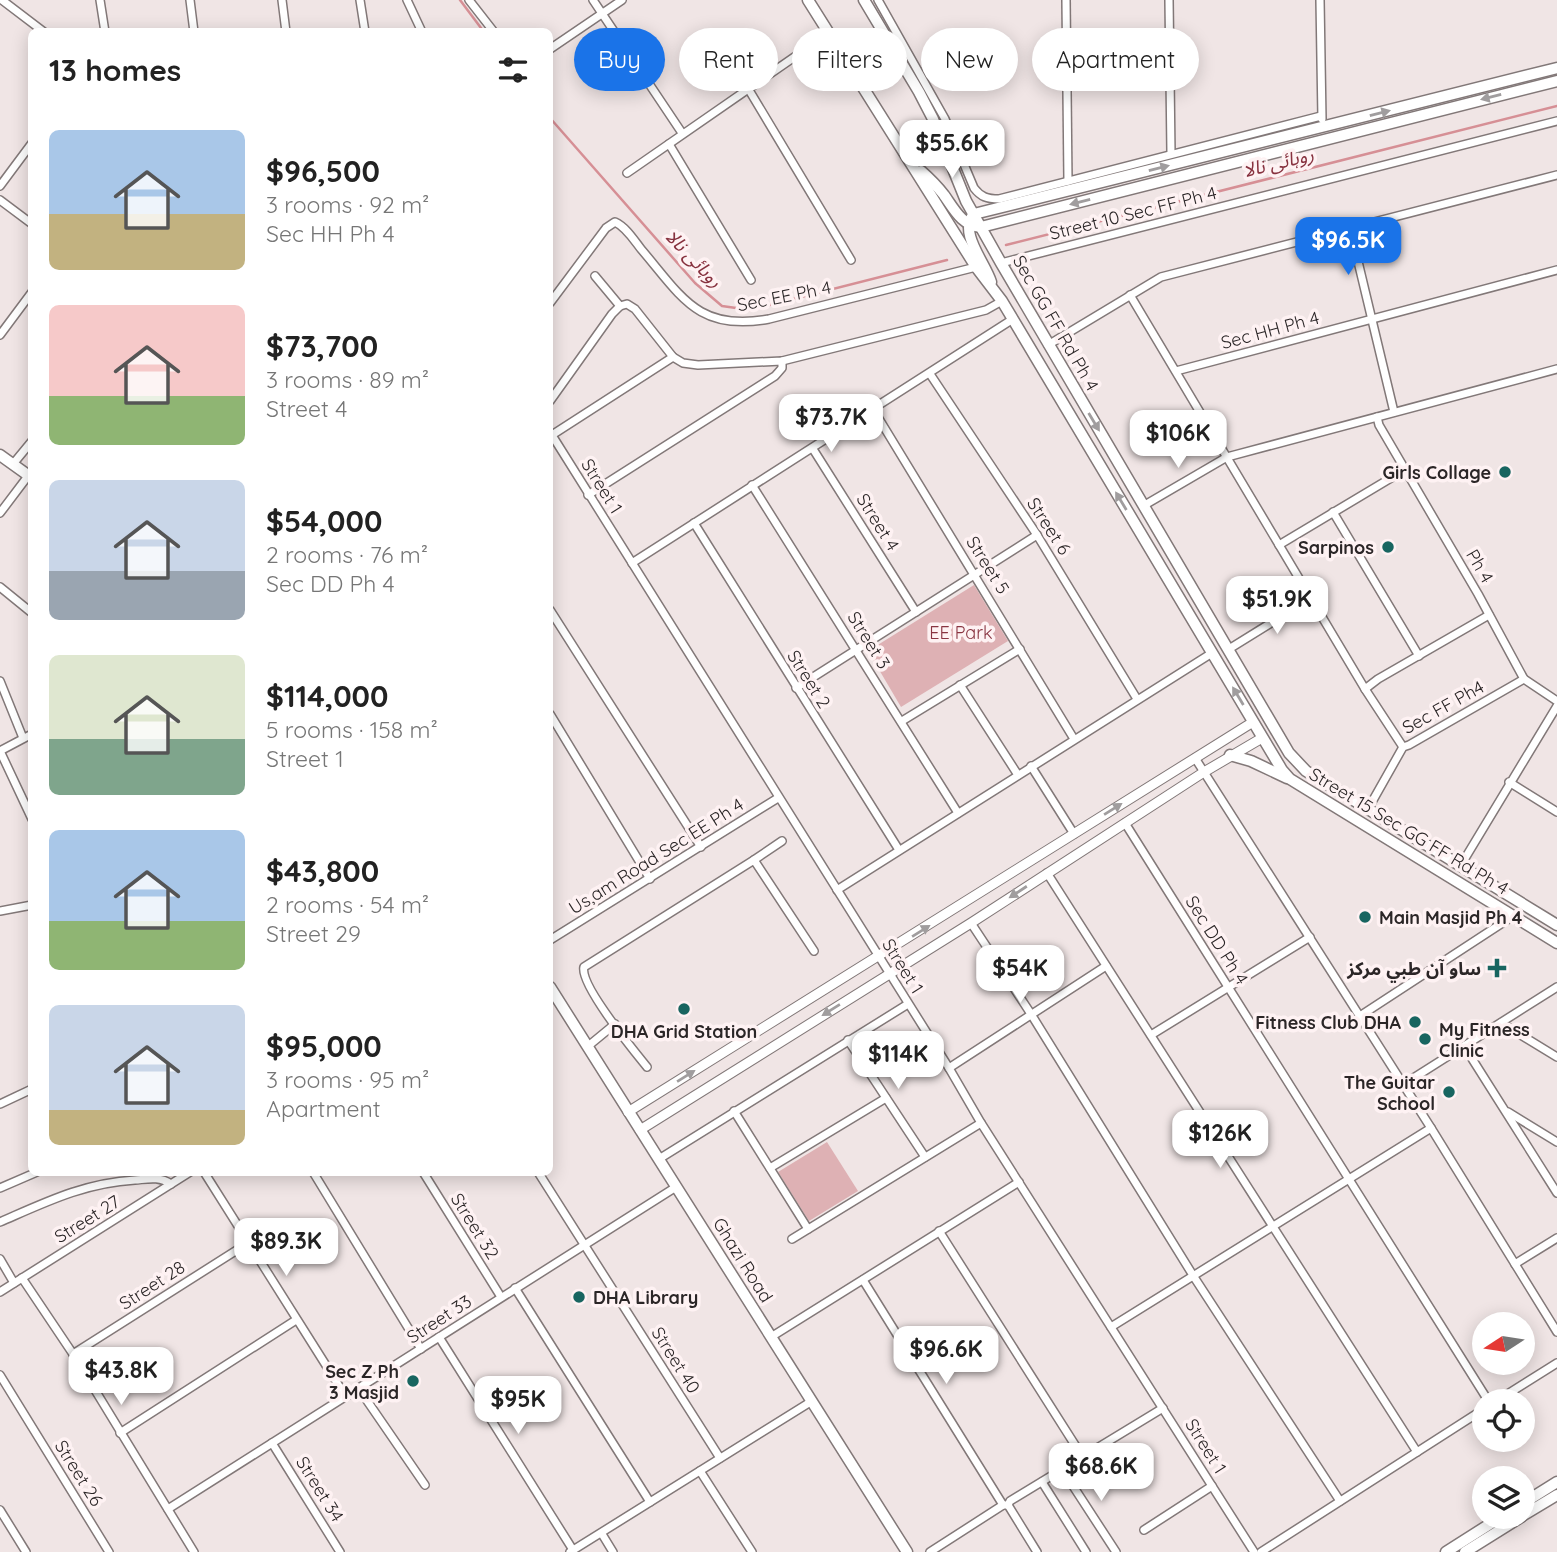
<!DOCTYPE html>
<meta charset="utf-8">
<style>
body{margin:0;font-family:Quicksand,"Noto Sans Arabic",sans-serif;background:#f2f2f2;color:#222;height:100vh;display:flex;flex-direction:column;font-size:26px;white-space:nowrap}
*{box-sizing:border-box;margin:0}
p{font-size:23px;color:#767676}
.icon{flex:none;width:38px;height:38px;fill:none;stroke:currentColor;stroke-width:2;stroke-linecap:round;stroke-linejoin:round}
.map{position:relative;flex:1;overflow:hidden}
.panel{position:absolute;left:28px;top:28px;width:525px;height:1148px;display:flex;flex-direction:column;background:#fff;border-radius:10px;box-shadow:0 4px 18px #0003}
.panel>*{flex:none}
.hud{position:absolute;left:574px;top:28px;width:665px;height:63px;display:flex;gap:14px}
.needle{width:46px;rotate:258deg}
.controls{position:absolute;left:1472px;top:1312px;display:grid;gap:14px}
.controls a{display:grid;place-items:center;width:63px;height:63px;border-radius:50%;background:#fff;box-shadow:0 4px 18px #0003;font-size:35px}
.price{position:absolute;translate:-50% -60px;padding:0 16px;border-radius:14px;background:#fff;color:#222;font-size:23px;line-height:46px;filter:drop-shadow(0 2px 4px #0008)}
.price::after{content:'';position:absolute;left:50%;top:42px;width:21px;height:16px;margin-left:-10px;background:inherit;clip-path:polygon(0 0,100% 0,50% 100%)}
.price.current{background:#1a73e8;color:#fff}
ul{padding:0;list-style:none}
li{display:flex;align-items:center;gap:21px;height:175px;padding:0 21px}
li span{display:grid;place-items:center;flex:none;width:196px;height:140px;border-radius:10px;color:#555}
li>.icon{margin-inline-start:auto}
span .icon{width:84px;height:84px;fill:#fffc;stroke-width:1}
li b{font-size:30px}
h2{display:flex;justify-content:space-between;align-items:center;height:84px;padding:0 21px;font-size:30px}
.chip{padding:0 24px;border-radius:32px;background:#fff;box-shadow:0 4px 18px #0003;font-size:24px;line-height:63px}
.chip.current{background:#1a73e8;color:#fff}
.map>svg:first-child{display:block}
</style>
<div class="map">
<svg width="1557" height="1552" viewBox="0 0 1557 1552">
<rect width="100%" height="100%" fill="#f0e5e5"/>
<!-- park -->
<g fill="#deb1b4">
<polygon points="974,585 1008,641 901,707 868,651"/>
<polygon points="827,1142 858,1191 809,1221 778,1172"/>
</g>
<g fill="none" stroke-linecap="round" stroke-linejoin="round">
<!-- stream -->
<g stroke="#d68f95" stroke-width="2.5">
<polyline points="460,0 484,32"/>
<polyline points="550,118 695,283 722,306 750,310 947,260"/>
<polyline points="1006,245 1557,106"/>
</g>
<!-- minor casing -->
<g stroke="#827878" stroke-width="10">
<g id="minor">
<polyline points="2,0 44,32"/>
<polyline points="100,0 105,32"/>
<polyline points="190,0 194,32"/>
<polyline points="282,0 286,32"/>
<polyline points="360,0 365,32"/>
<polyline points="407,0 422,32"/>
<polyline points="469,0 494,32"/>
<polyline points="593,0 682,133"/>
<path d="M878,0L945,119L974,188C981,197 987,199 999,199L1321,116"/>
<polyline points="1066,0 1068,181"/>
<polyline points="1169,0 1171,153"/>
<polyline points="1320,0 1322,119"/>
<polyline points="550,49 622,0"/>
<polyline points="749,90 851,260"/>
<polyline points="669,144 751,280"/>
<polyline points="627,173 829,33"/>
<polyline points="0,186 32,143"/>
<polyline points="0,200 32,224"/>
<polyline points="1350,228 1394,412"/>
<polyline points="1001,263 1557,121"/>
<polyline points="595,276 620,306"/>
<polyline points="1130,295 1365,689 1403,747"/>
<path d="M550,303L606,228L615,222C626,227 634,240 641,249C682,297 698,332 769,319L976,267"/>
<polyline points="0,335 32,292"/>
<polyline points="1048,345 1161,277 1557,175"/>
<polyline points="1176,371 1557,270"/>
<polyline points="930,374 1037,535 1137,699"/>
<polyline points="550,401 612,314 620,306 627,304 635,309 673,357 683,363 698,365 782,361 986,310 1002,301"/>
<polyline points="873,409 1074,739"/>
<polyline points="1377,417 1379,425 1478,594 1524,679 1557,701"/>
<polyline points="550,432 949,1068 981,1123 1254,1552"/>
<polyline points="552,435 673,357"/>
<polyline points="813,449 916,612"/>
<polyline points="13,464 32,441"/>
<polyline points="752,485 958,813"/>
<polyline points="588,495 775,376 782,368 782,361"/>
<polyline points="1143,506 1227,457 1557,369"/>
<polyline points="1333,512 1419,656"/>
<polyline points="0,513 28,476"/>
<polyline points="694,523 899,850"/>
<polyline points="1279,545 1406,469"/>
<polyline points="632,563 1013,319"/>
<polyline points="0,587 32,613"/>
<polyline points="550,610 701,847"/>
<polyline points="1229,649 1311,598"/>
<polyline points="0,681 23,738"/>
<polyline points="960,685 1018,775"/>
<polyline points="796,688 1037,535"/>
<polyline points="1365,689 1378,679 1489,615"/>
<polyline points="550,714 650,879"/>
<polyline points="902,721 1020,649"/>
<polyline points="32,734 0,751 32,819"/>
<polyline points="1195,758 1431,1128 1557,1332"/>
<polyline points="1031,766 1074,834"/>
<polyline points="1509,782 1557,812"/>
<polyline points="1368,809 1403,747 1409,745 1524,679"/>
<polyline points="1125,823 1489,1402"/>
<polyline points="754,860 782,841"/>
<polyline points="1461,865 1557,706"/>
<polyline points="1047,873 1417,1452"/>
<polyline points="837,890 1212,653"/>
<polyline points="0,911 32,905"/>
<polyline points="971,923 1031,1014 1194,1277 1340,1501"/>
<polyline points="550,940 778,798"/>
<polyline points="1360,1016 1513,916"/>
<polyline points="1501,1023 1557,1057"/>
<polyline points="1151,1035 1310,937"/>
<polyline points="848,1040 925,1157"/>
<polyline points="1464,1046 1557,1193"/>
<polyline points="587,1047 615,1024"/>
<path d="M647,1067C634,1051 579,984 584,967L754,860L814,951"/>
<polyline points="949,1068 1106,966"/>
<polyline points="1404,1084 1557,987"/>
<polyline points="0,1104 32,1089"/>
<polyline points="734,1111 808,1229"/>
<polyline points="1508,1112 1557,1142"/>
<polyline points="659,1159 908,1004"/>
<polyline points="770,1168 886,1098"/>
<polyline points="204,1172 346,1397"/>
<polyline points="313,1172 421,1349"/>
<polyline points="423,1172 501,1297"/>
<polyline points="538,1172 720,1458"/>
<polyline points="0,1188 37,1172"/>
<path d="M0,1222C46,1202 84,1183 135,1180C148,1179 159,1176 171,1184"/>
<polyline points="939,1231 1082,1456"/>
<polyline points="792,1239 981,1123"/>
<polyline points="0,1259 14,1283"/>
<polyline points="1515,1264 1557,1238"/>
<polyline points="22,1278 73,1354 194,1552"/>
<polyline points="863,1280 1003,1505"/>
<polyline points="515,1288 650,1502"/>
<polyline points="0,1292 190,1172"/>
<polyline points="1111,1327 1431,1128"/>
<polyline points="439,1337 573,1550"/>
<polyline points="771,1337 1019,1182"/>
<polyline points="73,1354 248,1243"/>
<polyline points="0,1375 109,1552"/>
<polyline points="359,1389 425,1485"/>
<polyline points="1495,1402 1557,1363"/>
<polyline points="120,1433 296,1320"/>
<polyline points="272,1443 340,1552"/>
<polyline points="1062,1469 1116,1552"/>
<polyline points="700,1471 752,1552"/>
<polyline points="1042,1482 1086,1552"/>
<polyline points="1008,1505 1037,1552"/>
<polyline points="168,1509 676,1187"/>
<polyline points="0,1510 26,1552"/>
<polyline points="1144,1530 1212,1486"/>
<polyline points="602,1534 613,1552"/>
<polyline points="570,1552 812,1401"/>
<polyline points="930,1552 1003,1505 1008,1505 1010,1501 1163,1408"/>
<polyline points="1261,1552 1484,1409"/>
</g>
</g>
<!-- tertiary casing -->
<g stroke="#827878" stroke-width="11">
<g id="tertiary">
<polyline points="628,1112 1253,722"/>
<polyline points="640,1130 971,923 1204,772 1262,738"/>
</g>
</g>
<!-- secondary casing -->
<g stroke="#827878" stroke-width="13">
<g id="secondary">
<polyline points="808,0 976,267 1002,301 1282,770 1290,779 1557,943"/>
<polyline points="864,0 919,92 933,119 966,201 1001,263 1289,753 1306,771 1557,925"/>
<path d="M921,171C929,178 937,186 944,195C954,209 962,226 981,227L1557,81"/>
<path d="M991,282C985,262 958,233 974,214L1557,68"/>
<polyline points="0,455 32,478"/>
<polyline points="1230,755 1251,761 1287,778"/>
<polyline points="550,987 907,1552"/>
<polyline points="1522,1504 1557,1482"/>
<polyline points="1522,1516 1557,1495"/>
<polyline points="1446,1552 1501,1517"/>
<polyline points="1465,1552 1521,1517"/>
</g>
</g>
<!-- minor -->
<use href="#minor" stroke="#fff" stroke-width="7"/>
<!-- tertiary -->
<use href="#tertiary" stroke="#fff" stroke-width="9"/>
<!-- secondary -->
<use href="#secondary" stroke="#fff" stroke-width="10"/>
</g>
<!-- one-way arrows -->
<defs><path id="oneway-solid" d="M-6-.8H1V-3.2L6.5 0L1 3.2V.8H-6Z" transform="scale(1.75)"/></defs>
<g fill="#a09d9e">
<use href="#oneway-solid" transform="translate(1491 97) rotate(166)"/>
<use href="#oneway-solid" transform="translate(1380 113) rotate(-14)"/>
<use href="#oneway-solid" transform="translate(1159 168) rotate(-14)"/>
<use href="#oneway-solid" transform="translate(1080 202) rotate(166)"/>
<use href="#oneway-solid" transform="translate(1094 422) rotate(59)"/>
<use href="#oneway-solid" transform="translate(1121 501) rotate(-121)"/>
<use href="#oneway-solid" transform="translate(1238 696) rotate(-121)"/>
<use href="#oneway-solid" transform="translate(1113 809) rotate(-32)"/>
<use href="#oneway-solid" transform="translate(1018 892) rotate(147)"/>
<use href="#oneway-solid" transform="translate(921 931) rotate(-32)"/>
<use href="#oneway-solid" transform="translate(831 1010) rotate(148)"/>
<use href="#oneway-solid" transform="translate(686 1076) rotate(-32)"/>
</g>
<!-- markers -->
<g fill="#186560" stroke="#fef2f3" stroke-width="2.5">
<circle cx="1505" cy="472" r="7"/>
<circle cx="1388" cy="547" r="7"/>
<circle cx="1365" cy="917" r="7"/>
<path d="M1493.5 957.5h7v7h7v7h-7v7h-7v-7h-7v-7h7z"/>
<circle cx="684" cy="1009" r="7"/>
<circle cx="1415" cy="1022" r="7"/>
<circle cx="1425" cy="1039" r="7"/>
<circle cx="1449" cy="1092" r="7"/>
<circle cx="579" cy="1297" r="7"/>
<circle cx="413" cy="1381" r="7"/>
</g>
<g text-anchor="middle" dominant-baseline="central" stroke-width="7" stroke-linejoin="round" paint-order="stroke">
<!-- street labels -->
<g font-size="18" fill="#2b2627" stroke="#fef2f3">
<text transform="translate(1133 213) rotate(-14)">Street 10 Sec FF Ph 4</text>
<text transform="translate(784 296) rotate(-11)">Sec EE Ph 4</text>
<text transform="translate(1056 323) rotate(60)">Sec GG FF Rd Ph 4</text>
<text transform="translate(1270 330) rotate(-15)">Sec HH Ph 4</text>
<text transform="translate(602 486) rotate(58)">Street 1</text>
<text transform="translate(878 522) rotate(58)">Street 4</text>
<text transform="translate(1049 526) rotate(57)">Street 6</text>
<text transform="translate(988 565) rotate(58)">Street 5</text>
<text transform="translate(1480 566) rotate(60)">Ph 4</text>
<text transform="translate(869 640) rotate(58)">Street 3</text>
<text transform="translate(809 679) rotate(58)">Street 2</text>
<text transform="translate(1443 707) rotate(-29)">Sec FF Ph4</text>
<text transform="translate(1409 831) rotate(31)">Street 15 Sec GG FF Rd Ph 4</text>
<text transform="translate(656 856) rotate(-32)">Us,am Road Sec EE Ph 4</text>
<text transform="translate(1217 940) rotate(58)">Sec DD Ph 4</text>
<text transform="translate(903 966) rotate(58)">Street 1</text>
<text transform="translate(87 1219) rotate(-32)">Street 27</text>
<text transform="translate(475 1226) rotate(58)">Street 32</text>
<text transform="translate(743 1260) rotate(58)">Ghazi Road</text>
<text transform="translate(152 1285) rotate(-33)">Street 28</text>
<text transform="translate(439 1319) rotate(-33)">Street 33</text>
<text transform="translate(676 1360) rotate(58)">Street 40</text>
<text transform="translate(1206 1446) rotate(58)">Street 1</text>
<text transform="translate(79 1473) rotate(58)">Street 26</text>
<text transform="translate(320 1489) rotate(58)">Street 34</text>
</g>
<!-- poi labels -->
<g font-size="18" font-weight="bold" fill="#2b2627" stroke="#fef2f3" text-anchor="end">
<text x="1491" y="472">Girls Collage</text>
<text x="1374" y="547">Sarpinos</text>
<text x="1379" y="917" text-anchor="start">Main Masjid Ph 4</text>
<text x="1481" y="968">ساو آن طبي مرکز</text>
<text x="1401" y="1022">Fitness Club DHA</text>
<text x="1439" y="1029" text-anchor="start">My Fitness<tspan x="1439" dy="21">Clinic</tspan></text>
<text x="684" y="1031" text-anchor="middle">DHA Grid Station</text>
<text x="1435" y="1082">The Guitar<tspan x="1435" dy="21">School</tspan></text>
<text x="593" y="1297" text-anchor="start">DHA Library</text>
<text x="399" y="1371">Sec Z Ph<tspan x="399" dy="21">3 Masjid</tspan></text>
</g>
<!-- park labels -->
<g font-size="18" fill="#893441" stroke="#fef2f3">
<text x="961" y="632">EE Park</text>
</g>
<!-- water labels -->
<g font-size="19" font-style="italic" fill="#87323f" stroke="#fef2f3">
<text transform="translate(1278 162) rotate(-14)">روہائی نالا</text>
<text transform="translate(694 258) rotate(46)">روہائی نالا</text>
</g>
</g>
</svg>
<div class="controls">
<a><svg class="needle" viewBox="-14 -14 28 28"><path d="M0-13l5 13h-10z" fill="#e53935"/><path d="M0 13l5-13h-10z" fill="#767676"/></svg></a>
<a><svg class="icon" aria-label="locate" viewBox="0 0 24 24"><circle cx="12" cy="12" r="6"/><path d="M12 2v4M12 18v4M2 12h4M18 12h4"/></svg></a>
<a><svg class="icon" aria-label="layers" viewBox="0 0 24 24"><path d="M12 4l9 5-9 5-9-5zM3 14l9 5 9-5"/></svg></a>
</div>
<b class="price" style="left:952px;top:180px">$55.6K</b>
<b class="price current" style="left:1348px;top:277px">$96.5K</b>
<b class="price" style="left:831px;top:454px">$73.7K</b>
<b class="price" style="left:1178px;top:470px">$106K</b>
<b class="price" style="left:1277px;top:636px">$51.9K</b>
<b class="price" style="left:1020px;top:1005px">$54K</b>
<b class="price" style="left:898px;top:1091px">$114K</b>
<b class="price" style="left:1220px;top:1170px">$126K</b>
<b class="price" style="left:286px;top:1278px">$89.3K</b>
<b class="price" style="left:946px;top:1386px">$96.6K</b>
<b class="price" style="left:121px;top:1407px">$43.8K</b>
<b class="price" style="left:518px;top:1436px">$95K</b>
<b class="price" style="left:1101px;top:1503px">$68.6K</b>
<div class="hud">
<a class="chip current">Buy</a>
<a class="chip">Rent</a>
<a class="chip">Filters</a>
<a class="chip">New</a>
<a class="chip">Apartment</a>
</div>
<section class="panel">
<h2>13 homes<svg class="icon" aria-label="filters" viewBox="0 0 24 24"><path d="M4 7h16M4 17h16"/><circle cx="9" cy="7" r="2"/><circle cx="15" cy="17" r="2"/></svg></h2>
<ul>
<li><span style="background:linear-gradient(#a9c7e8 60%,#c2b280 0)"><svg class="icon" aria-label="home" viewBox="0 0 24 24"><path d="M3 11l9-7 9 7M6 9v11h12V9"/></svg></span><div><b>$96,500</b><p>3 rooms · 92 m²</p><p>Sec HH Ph 4</p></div></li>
<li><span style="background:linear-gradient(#f6c9c9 65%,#8fb573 0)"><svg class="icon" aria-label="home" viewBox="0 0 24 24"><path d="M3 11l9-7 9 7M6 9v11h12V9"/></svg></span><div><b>$73,700</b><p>3 rooms · 89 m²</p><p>Street 4</p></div></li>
<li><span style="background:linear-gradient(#c9d6e8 65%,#9aa5b1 0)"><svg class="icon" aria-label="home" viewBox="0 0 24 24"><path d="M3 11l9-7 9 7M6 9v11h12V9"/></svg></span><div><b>$54,000</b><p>2 rooms · 76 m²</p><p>Sec DD Ph 4</p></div></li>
<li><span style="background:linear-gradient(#dfe7d0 60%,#7fa58c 0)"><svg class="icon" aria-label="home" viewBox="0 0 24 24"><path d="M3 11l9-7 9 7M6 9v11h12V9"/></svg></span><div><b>$114,000</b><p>5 rooms · 158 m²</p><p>Street 1</p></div></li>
<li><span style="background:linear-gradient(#a9c7e8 65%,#8fb573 0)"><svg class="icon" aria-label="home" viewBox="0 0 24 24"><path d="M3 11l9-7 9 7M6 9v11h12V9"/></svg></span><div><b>$43,800</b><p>2 rooms · 54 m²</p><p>Street 29</p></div></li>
<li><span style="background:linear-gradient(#c9d6e8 75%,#c2b280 0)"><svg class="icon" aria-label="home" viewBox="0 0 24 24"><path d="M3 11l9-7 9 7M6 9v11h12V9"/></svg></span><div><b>$95,000</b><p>3 rooms · 95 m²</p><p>Apartment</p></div></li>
</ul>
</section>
</div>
